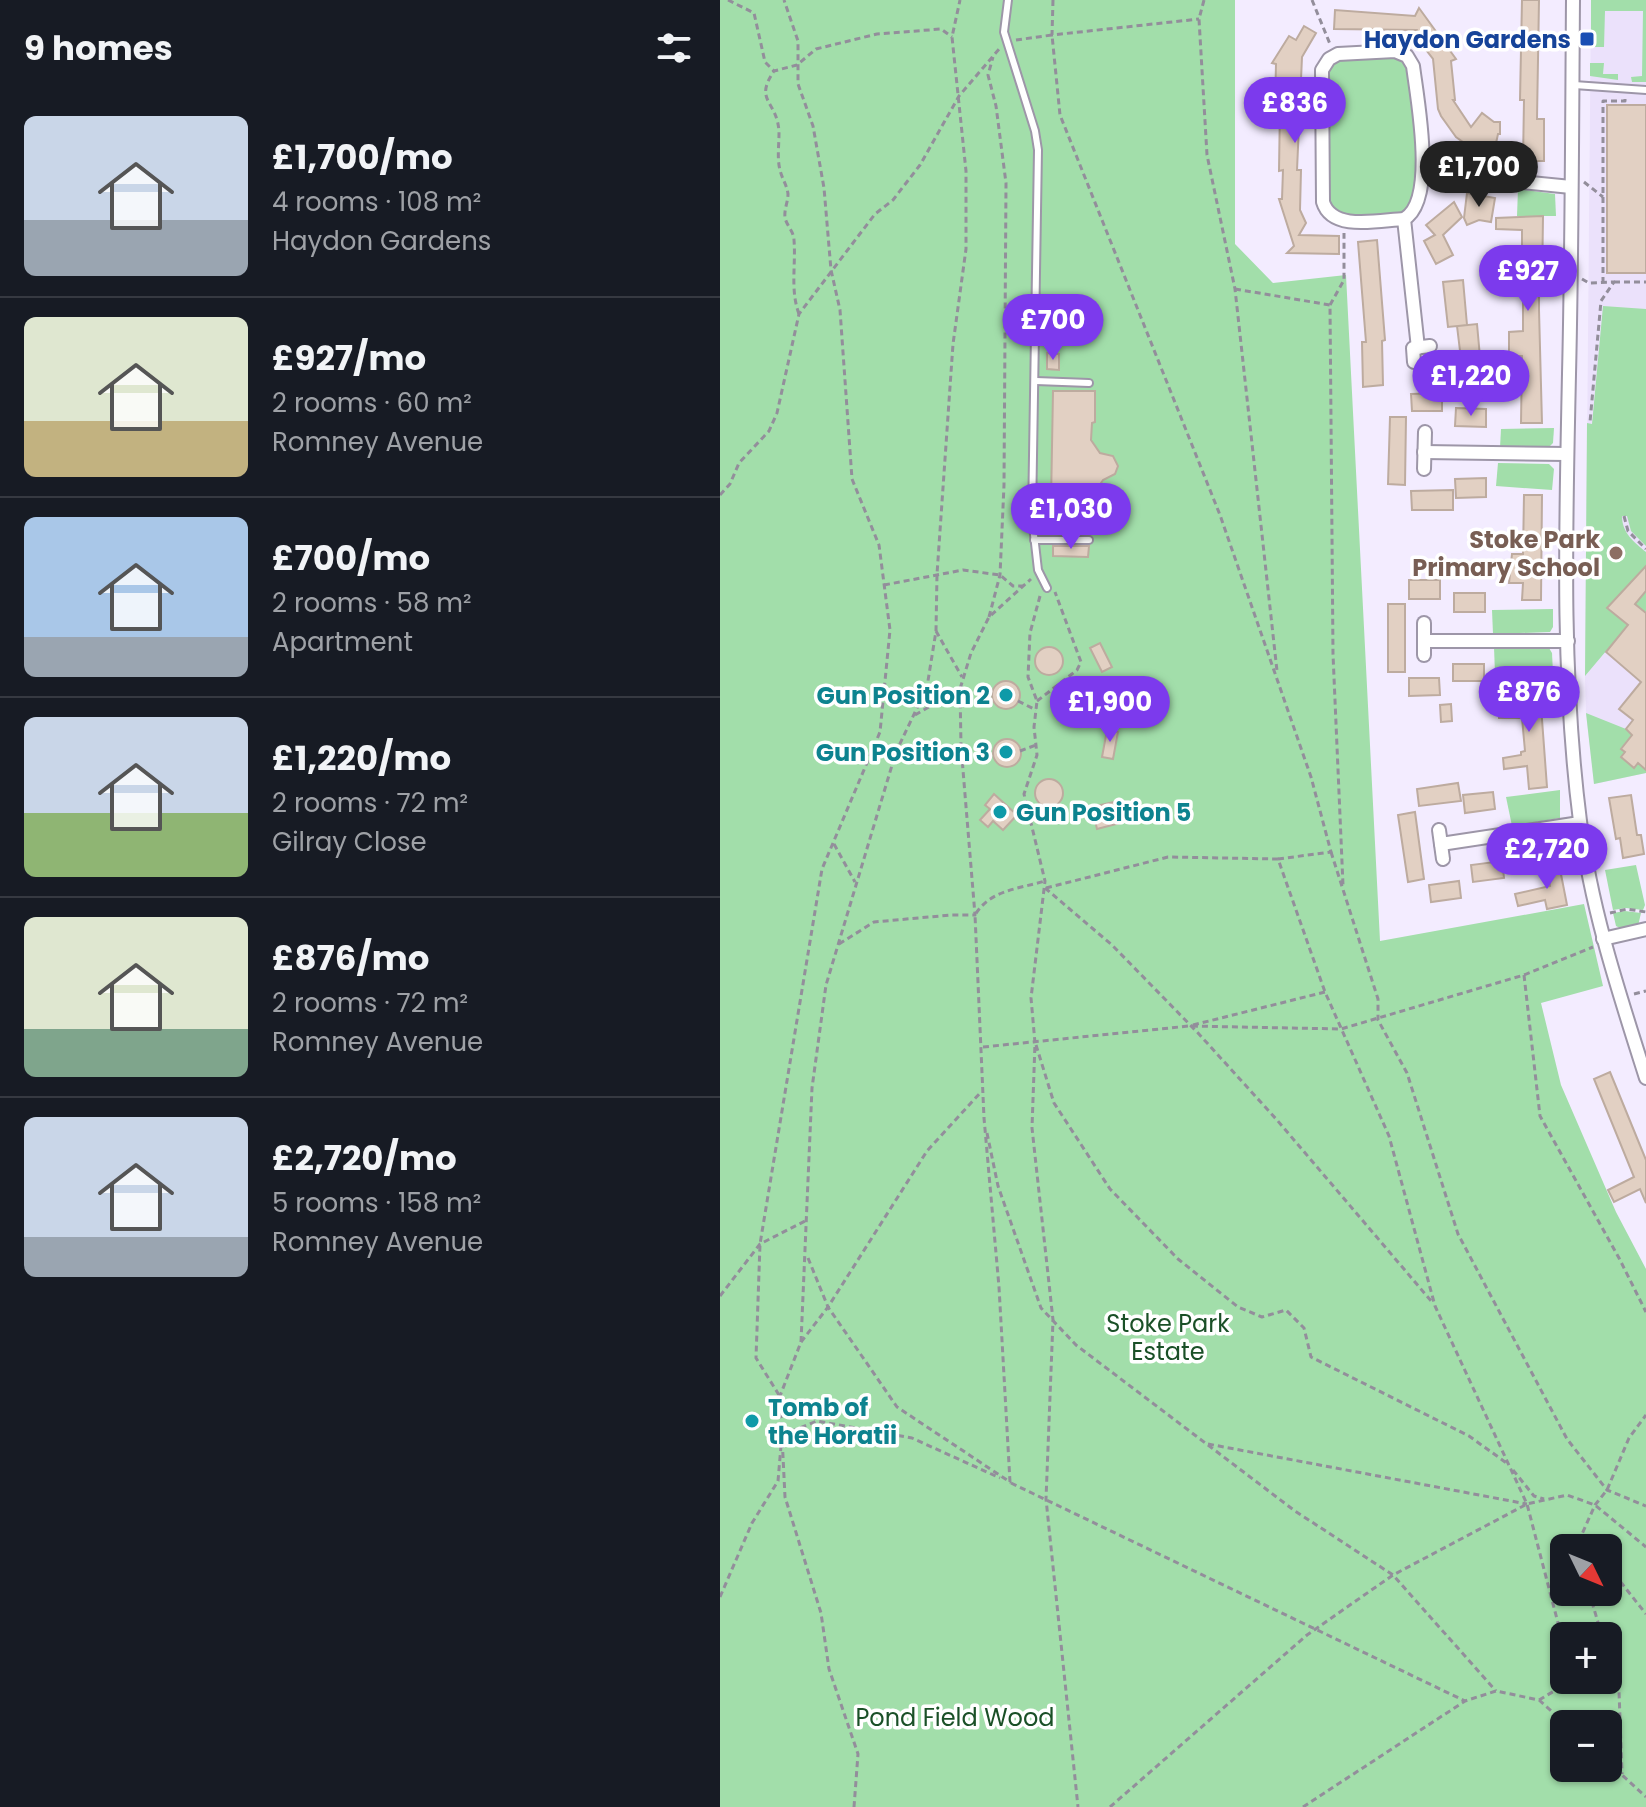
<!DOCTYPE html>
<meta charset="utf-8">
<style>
body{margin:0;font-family:Poppins,sans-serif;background:#242831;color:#f1f3f6;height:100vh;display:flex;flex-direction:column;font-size:30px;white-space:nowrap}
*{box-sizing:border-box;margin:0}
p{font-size:26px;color:#9ea1a6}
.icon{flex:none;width:44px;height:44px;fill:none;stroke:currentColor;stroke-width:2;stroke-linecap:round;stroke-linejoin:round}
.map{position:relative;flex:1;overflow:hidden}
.sheet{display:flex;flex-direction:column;background:#171b24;width:720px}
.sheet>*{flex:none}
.needle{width:52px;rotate:133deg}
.fabs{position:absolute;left:830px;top:1534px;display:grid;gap:16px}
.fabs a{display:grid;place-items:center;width:72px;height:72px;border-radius:12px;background:#171b24;box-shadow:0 2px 6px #0004;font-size:40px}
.price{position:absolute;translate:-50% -68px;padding:0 18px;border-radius:28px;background:#7c3aed;color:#fff;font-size:26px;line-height:52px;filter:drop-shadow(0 2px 4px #0008)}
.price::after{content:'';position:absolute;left:50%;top:48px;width:24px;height:18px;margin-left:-12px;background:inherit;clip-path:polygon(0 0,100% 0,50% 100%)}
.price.current{background:#222;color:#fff}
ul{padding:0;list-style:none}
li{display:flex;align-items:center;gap:24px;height:200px;padding:0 24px}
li+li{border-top:2px solid #363941}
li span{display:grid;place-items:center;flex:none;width:224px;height:160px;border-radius:12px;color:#555}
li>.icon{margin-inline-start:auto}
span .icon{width:96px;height:96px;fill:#fffc;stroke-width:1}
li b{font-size:34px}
h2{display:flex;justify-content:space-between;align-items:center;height:96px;padding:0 24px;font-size:34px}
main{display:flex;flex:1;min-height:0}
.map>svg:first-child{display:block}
</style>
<main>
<section class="sheet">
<h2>9 homes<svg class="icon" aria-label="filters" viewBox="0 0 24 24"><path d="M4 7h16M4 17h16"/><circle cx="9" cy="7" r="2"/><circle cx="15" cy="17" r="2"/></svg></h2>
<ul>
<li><span style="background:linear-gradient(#c9d6e8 65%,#9aa5b1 0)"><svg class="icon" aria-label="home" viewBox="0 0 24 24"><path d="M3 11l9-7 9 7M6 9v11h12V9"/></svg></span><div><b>£1,700/mo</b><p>4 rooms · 108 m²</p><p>Haydon Gardens</p></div></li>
<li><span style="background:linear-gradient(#dfe7d0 65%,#c2b280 0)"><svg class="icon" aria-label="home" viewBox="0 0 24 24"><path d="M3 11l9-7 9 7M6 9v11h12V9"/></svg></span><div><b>£927/mo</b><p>2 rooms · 60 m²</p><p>Romney Avenue</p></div></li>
<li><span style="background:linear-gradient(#a9c7e8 75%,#9aa5b1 0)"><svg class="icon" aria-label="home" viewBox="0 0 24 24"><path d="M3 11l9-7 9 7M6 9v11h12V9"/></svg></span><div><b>£700/mo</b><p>2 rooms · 58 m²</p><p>Apartment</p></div></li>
<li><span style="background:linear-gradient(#c9d6e8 60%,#8fb573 0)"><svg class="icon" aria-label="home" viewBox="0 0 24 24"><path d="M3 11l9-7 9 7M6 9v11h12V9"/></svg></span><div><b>£1,220/mo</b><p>2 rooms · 72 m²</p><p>Gilray Close</p></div></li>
<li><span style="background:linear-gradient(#dfe7d0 70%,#7fa58c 0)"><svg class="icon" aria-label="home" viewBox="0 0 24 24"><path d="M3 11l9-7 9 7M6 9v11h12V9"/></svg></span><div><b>£876/mo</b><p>2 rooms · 72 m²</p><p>Romney Avenue</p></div></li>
<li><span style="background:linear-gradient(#c9d6e8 75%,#9aa5b1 0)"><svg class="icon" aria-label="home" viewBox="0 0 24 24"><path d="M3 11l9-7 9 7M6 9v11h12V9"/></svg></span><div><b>£2,720/mo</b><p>5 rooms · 158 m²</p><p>Romney Avenue</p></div></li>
</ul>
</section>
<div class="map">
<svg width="926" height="1807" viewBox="0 0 926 1807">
<rect width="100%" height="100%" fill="#f3ecff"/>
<!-- built -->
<polygon fill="#ebe1fb" points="871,0 926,0 926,773 874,784 866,713 865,676"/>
<!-- green -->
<g fill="#a2deaa" fill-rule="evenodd">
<path d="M0,0H515V244L553,283L626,275L660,941L864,904L883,986L821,1003L841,1085L896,1212L926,1269V1807H0ZM844,1548H888V1592H844ZM844,1636H888V1680H844ZM844,1724H888V1768H844Z"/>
<polygon points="871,0 926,0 926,82 912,82 911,77 922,76 923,11 885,11 884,47 871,47"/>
<polygon points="673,56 682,60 689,71 698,169 690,206 680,215 624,215 609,204 607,75 610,67 617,59"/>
<polygon points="870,63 884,63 883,74 898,74 898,80 870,76"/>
<polygon points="798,189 835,194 836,216 797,216"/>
<path d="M883,306L926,309V546L911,531L907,516H902C902,533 914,542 926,552V572L919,599L926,591V613L922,609L920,612L899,595L888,608L908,625L865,676L867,423L872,424Z"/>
<polygon points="834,428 833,443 827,449 780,448 781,429"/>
<polygon points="778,463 829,464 834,469 832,490 776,486"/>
<polygon points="833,609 833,627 830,632 773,634 772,610"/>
<polygon points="774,647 829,648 832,653 833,673 775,674"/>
<polygon points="866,713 906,729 912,735 901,748 905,752 901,757 914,768 918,763 926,762 926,773 874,784"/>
<polygon points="840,790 840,818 792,826 786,797"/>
<polygon points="842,833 846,836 850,857 796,870 791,841"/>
<polygon points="916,865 925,905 923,910 906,908 893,910 885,870"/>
<polygon points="905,911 921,913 918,926 902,929 896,926 893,913"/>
</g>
<!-- building -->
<g fill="#e2d0c3" stroke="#bdab9f" stroke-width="2">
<polygon points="802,0 819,0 817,119 824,119 824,161 803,161 804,100 800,100"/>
<polygon points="699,8 736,59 731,61 735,100 733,100 751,127 762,113 774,122 780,122 780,134 778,134 773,157 746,152 747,145 736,137 721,116 718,109 713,59 703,46 707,43 697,30 614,29 615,10 695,16"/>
<polygon points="584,26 596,33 582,57 577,170 581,170 580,210 586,223 579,235 619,236 619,254 567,253 574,246 559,199 562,199 563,170 559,171 560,105 555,105 556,64 552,63 569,36 576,40"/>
<rect x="887" y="105" width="39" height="168"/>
<polygon points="747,193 775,198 771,222 759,220 747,225 744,218"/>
<polygon points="734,202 742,217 723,235 733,255 716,264 704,241 715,235 706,225"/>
<polygon points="823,216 822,288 819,288 819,310 822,423 801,423 802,356 789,356 789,332 803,331 803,294 790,294 790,274 802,274 802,230 776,229 776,218"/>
<polygon points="657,240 665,340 662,341 663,385 643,387 642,342 646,342 638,242"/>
<polygon points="743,280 747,325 738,326 757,324 760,357 741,359 737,326 728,327 723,282"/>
<polygon points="327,353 339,354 339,370 327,369"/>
<polygon points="333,391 375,391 375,422 372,423 371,440 380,453 393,456 398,466 395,474 383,480 369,502 331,502"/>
<polygon points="722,393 722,411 692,411 691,394"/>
<polygon points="736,408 766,409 766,427 735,426"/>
<polygon points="670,417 686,417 685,485 668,484"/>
<polygon points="766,478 766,497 736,498 735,479"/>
<polygon points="733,490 733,510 692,510 691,491"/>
<polygon points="804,495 822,495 821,600 802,600 803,583 789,583 792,554 803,554"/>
<polygon points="333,546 369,546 368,557 333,556"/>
<polygon points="926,566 926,591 915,604 926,613 926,770 918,763 914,768 901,757 905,752 901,749 912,735 906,729 913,720 899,709 921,682 886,652 908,625 887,608"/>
<rect x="689" y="580" width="31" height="19"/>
<rect x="734" y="593" width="31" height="19"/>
<rect x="668" y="604" width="17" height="68"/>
<polygon points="380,643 392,667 382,672 370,648"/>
<circle cx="329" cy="661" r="14"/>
<rect x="733" y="664" width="31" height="17"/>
<polygon points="689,678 719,678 720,695 689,696"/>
<polygon points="819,679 827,787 809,789 807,766 784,769 783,758 801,755 801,752 805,751 802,718 779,718 778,706 803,704 802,680"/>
<circle cx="286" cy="695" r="14"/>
<polygon points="731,704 732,721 721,722 720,705"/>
<polygon points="387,730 398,732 393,759 382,757"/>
<circle cx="287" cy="753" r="14"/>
<circle cx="329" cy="793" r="14"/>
<polygon points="738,783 741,801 699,806 697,789"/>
<polygon points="773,792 775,809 745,813 743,795"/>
<polygon points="274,794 297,815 283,830 273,821 268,827 260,820 270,809 265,805"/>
<polygon points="911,795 917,835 921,835 924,854 903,858 900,838 896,839 889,798"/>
<polygon points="394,802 400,823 377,829 372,807"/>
<polygon points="695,812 704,879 688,882 678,815"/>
<polygon points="782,861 784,878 753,882 751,865"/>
<polygon points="839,864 847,905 827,909 825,900 798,906 795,894 830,886 827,866"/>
<polygon points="739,881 741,898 711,902 709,885"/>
<polygon points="890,1072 926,1160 926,1203 920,1189 894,1202 888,1190 914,1177 874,1079"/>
</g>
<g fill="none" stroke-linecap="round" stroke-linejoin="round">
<!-- service casing -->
<g stroke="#9d96a8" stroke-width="10">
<g id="service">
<polyline points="288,0 284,32 315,131 318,150 312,517 318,570 327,588"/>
<polyline points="854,85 926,90"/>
<polyline points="316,381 369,383"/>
<polyline points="312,525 371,524 392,503"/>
<polyline points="314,540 369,540"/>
</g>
</g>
<!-- minor casing -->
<g stroke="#9d96a8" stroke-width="16">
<g id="minor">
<path d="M853,0C852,125 852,250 849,374C846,523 841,673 860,821C871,909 899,993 926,1078"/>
<path d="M675,51L687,56L693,66C697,98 717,201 684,219C660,220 612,232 603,202L602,70L609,59L618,54Z"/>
<polyline points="704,164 792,181 851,187"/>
<polyline points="684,219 698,348"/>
<polyline points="694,362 693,348 710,346"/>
<polyline points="704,452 847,454"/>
<polyline points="704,469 705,432"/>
<polyline points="704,641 848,641"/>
<polyline points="704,655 704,623"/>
<polyline points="719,830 723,859"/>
<polyline points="721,844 860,823"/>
<polyline points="883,939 926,929"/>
</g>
</g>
<!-- path -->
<g stroke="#938e9b" stroke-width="3" stroke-dasharray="6 4" stroke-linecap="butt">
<polyline points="8,0 34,13 45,62 54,71"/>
<polyline points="333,0 332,35 479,19"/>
<polyline points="484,0 479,19 487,155 515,289 557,671"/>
<polyline points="592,0 610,44"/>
<polyline points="296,40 332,35 340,115 500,515 591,777 611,852 558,859"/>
<polyline points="864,182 883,197"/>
<polyline points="862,279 869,283 894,282 881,301 870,422"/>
<polyline points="894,282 926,282"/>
<polyline points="883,283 883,101 905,101 905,96"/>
<polyline points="515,289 610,305 613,654 623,885"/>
<polyline points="610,305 624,280 624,233"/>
<path d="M79,314C70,290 76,265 74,240C74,232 67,226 65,218C64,209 68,202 68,194C67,185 62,179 60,170C57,159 59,145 59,133C58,100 33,102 54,71L77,65L96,49L157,34L221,29L232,37"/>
<polyline points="0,495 10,484 19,463 49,431 57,413 79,314 155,214 173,200 200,165 239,96 280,48"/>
<polyline points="904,516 908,531 926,549"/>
<polyline points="164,585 243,570 280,575 293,586 303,586"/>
<polyline points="320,596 310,633 308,677 317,701 314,727 317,755 304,794 325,881 311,998 315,1043 312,1128 333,1320 326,1499 358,1807"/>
<polyline points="269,617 280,575 284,485 286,183 276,106 268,75 273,57"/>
<polyline points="216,631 242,677"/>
<polyline points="298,701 316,710"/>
<polyline points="317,701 357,670 361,662 335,592"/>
<polyline points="195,715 240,689"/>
<polyline points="300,751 316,745"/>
<polyline points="114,844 135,882"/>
<polyline points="611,852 658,999 658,1020 687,1073 738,1234 847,1439 887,1490 926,1506"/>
<polyline points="325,888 392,945 478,1033 557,1120 712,1302"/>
<polyline points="326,888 448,857 558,859 605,992 669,1136 715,1306 807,1504 844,1646"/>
<polyline points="890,913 907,909 926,912"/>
<polyline points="119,944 154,922 231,915 255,915 241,746 240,689 251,653 269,617 311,579"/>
<polyline points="804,975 820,1116 899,1258 926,1312"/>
<polyline points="914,994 926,991"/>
<polyline points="473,1025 605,992"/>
<polyline points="316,1045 334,1103 390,1189 458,1259 518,1307 542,1317 566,1310 584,1328 591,1357 749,1436 788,1464"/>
<polyline points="263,1047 469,1026 621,1029 804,975 873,947"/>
<polyline points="267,1133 278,1186 321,1308 356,1345 575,1511 673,1575 776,1691"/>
<path d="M88,1258L108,1307L177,1407L290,1482L279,1287L264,1118L255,915C270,890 298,889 325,881"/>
<polyline points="0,1296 40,1244 85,1221"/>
<polyline points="81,1342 108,1307 207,1151 261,1092"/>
<polyline points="59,1395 36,1358 40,1244 102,869 160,732 170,630 159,545 132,479 120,310 111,270 104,188 93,126 78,84 78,41 64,0"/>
<polyline points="62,1435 97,1421 192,1438 280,1478"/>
<polyline points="488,1444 807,1504"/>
<polyline points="793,1470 814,1496 824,1499"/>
<polyline points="291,1483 745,1701"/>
<polyline points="862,1536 864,1548"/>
<polyline points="874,1548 862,1534 875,1505 887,1490 909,1438 926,1415"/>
<polyline points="888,1566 926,1614"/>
<polyline points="869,1592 882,1636"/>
<polyline points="0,1597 32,1523 58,1481 61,1446"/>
<polyline points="888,1654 899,1691 902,1774"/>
<polyline points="819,1700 846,1684 846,1680"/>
<polyline points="888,1762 926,1797"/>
<polyline points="134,1807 138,1754 109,1669 101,1613 65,1497 60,1396 81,1342 92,1088 106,985 176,752 207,687 216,631 217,574 233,344 246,249 246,171 232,37 240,0"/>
<polyline points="390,1807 587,1635 673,1575 807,1504 847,1495 875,1505 926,1547"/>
<polyline points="583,1807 745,1701 776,1691 819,1700 846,1724"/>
</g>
<!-- service -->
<use href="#service" stroke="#fff" stroke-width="6"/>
<!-- minor -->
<use href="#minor" stroke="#fff" stroke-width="12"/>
</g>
<!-- markers -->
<rect fill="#1a4fb4" stroke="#fff" stroke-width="3" x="859" y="31" width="16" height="16" rx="4"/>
<circle fill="#8d6e63" stroke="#fff" stroke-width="3" cx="896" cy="553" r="8"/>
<g fill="#0f9aa8" stroke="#fff" stroke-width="3">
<circle cx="286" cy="695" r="8"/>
<circle cx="286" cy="752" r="8"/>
<circle cx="280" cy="812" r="8"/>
<circle cx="32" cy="1421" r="8"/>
</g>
<g text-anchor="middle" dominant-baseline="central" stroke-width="7" stroke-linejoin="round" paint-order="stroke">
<!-- transit labels -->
<g font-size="24" font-weight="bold" fill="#164399" stroke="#fff" text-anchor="end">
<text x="851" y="39">Haydon Gardens</text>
</g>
<!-- education labels -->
<g font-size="24" font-weight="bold" fill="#785e54" stroke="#fff" text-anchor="end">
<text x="880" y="539">Stoke Park<tspan x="880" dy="28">Primary School</tspan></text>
</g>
<!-- culture labels -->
<g font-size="24" font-weight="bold" fill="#0d838f" stroke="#fff" text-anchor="end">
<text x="270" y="695">Gun Position 2</text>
<text x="270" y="752">Gun Position 3</text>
<text x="296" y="812" text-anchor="start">Gun Position 5</text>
<text x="48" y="1407" text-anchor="start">Tomb of<tspan x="48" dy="28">the Horatii</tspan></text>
</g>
<!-- park labels -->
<g font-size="24" fill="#1a5027" stroke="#fff">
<text x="448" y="1323">Stoke Park<tspan x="448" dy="28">Estate</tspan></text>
<text x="235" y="1717">Pond Field Wood</text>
</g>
</g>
</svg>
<div class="fabs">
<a><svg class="needle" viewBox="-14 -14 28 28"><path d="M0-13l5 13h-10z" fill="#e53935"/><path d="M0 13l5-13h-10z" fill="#9ea1a6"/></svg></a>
<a>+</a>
<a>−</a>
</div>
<b class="price" style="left:575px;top:145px">£836</b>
<b class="price current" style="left:759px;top:209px">£1,700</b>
<b class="price" style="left:808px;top:313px">£927</b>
<b class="price" style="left:333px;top:362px">£700</b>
<b class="price" style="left:751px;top:418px">£1,220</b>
<b class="price" style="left:351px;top:551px">£1,030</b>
<b class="price" style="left:809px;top:734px">£876</b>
<b class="price" style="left:390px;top:744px">£1,900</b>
<b class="price" style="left:827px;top:891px">£2,720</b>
</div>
</main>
